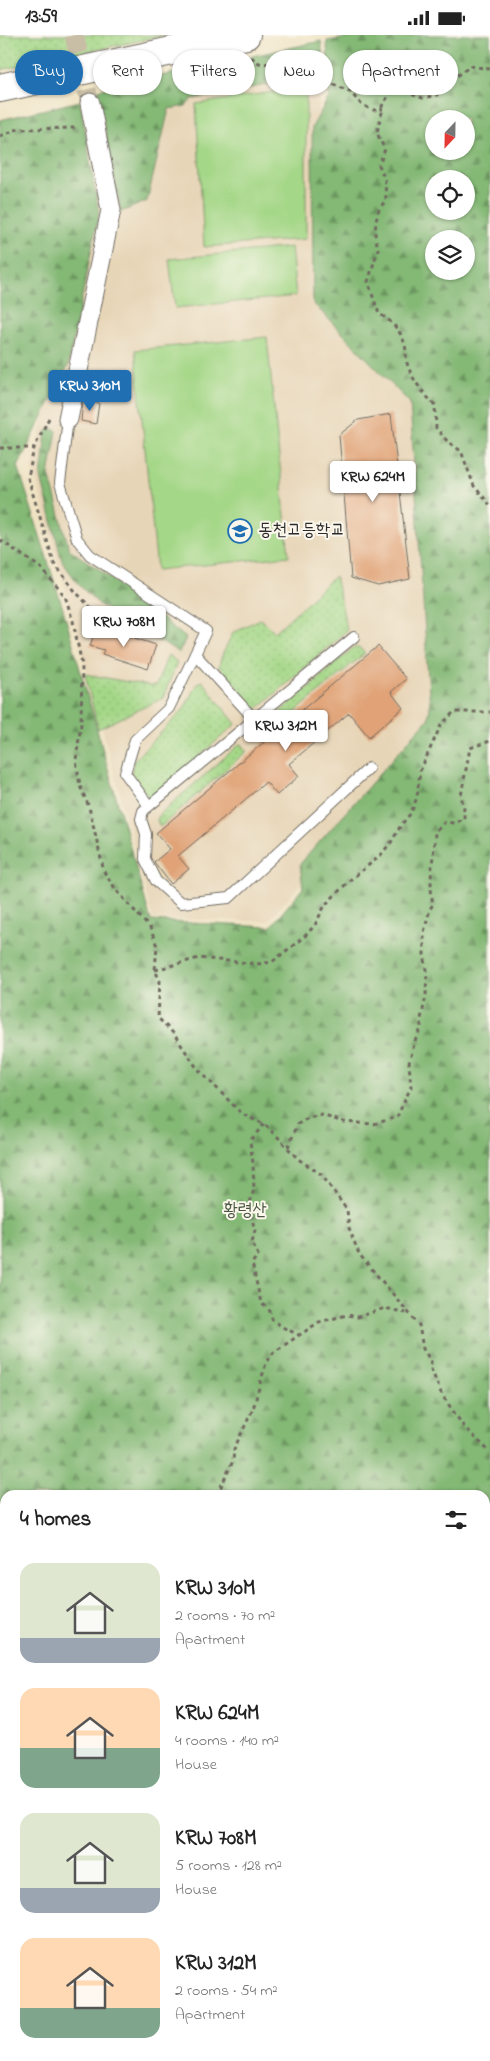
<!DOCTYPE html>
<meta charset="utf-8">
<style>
body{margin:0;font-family:"Indie Flower","Poor Story",sans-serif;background:#f2f2f2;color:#222;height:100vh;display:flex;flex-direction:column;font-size:19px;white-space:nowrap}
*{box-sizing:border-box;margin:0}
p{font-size:16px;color:#767676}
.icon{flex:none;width:28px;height:28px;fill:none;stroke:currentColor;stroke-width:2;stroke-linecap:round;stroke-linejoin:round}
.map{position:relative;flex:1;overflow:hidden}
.drawer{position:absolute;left:0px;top:1455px;width:490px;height:571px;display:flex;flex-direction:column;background:#fff;border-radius:15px 15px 0 0;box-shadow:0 1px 4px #0004}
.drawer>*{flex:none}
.top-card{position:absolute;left:15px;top:15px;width:460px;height:45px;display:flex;gap:10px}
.needle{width:32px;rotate:202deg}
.fabs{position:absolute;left:425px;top:75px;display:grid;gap:10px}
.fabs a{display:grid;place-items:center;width:50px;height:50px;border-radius:50%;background:#fff;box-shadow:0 1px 4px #0004;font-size:25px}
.price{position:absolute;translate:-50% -42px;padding:0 11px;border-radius:5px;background:#fff;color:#222;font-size:16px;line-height:32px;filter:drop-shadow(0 1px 2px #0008)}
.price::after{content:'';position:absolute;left:50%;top:30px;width:15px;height:11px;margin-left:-8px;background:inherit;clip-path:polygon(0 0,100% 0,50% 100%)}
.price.active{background:#1f6fb2;color:#fff}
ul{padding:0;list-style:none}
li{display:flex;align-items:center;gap:15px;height:125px;padding:0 20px}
li span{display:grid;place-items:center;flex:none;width:140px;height:100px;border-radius:15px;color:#555}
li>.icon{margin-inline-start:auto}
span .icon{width:60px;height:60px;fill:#fffc;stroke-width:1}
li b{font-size:21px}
h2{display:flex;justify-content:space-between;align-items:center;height:60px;padding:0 20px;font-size:21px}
.chip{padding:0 18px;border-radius:22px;background:#fff;box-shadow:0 1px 4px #0004;font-size:18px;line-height:45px}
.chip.active{background:#1f6fb2;color:#fff}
.status{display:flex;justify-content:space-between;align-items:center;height:35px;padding:0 25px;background:#fff;direction:ltr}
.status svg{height:14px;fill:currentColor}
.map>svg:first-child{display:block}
</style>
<div class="status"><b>13:59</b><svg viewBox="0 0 49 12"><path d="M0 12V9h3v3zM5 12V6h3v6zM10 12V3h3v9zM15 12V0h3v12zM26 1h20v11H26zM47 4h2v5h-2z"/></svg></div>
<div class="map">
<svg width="490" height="2026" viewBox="0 0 490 2026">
<defs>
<pattern id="grass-dots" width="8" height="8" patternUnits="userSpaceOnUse" patternTransform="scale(1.25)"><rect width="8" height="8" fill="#a4d787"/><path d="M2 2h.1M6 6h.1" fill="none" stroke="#8db975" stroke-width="1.8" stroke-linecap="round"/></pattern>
<pattern id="forest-firs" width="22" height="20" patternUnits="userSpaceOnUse" patternTransform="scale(1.25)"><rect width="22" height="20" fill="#83b874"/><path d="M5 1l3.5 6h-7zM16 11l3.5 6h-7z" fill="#6b965f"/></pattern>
</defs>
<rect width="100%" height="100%" fill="#fbf7ec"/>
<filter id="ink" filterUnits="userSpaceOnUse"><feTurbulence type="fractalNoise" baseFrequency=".02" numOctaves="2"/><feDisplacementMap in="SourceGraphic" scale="10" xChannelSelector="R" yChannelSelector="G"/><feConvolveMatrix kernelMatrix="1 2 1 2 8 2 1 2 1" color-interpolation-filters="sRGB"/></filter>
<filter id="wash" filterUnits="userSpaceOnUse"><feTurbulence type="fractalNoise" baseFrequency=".0096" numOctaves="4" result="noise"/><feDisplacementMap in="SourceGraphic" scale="20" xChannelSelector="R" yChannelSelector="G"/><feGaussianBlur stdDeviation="1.12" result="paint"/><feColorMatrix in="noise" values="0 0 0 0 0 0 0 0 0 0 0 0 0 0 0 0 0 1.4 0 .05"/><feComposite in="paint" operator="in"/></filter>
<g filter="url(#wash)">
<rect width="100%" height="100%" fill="#efe3c4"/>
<!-- built -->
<polygon fill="#e7d5b7" points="319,37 321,266 422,367 447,684 268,886 153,884 33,433 88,167 135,161 151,66"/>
<!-- grass -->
<g fill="url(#grass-dots)" stroke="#688159">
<polygon points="0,0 167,0 0,35"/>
<polygon points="335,541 347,595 257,674 219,632 221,623 233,597 260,584 275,597"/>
<polygon points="353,613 359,613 365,618 279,691 273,683"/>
<polygon points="168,620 177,627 163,663 98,694 85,639 150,651 156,651"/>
<polygon points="202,646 236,689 150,764 131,738 134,725 184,674 197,648"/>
<polygon points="241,708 247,716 160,792 157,785 160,779"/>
</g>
<!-- forest -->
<g fill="url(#forest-firs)" stroke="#577250" fill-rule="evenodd">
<path d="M366,0H490V2026H0V85L80,66L99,178L68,331L18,431L63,574L151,886L270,892L303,853L300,829L428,684L430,673L410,368L313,268L312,92L329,62L327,6ZM434,84H466V116H434ZM434,144H466V176H434ZM434,204H466V236H434ZM5,1460H485V2021H5Z"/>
<polygon points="321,6 325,39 192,64 186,71 169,74 147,166 121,177 97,55"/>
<polygon points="51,393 57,396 49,439 69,514 104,538 186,603 179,618 100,570 79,550 62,526 41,442 46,397"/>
</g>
<!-- pitch -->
<g fill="#a4d787" stroke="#688159">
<polygon points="306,52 306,204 204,212 196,69"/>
<polygon points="291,212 296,261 175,273 169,224"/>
<polygon points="267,302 289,521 157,535 135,315"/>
</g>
<g id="blocks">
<!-- building -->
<g fill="#e0a276">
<polygon points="83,366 99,368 96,389 81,386"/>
<polygon points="391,379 410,544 378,551 351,543 339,400 358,385"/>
<polygon points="110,595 156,610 148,634 102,619 104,615 90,611 95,596 108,600"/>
<polygon points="378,611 406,644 391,657 403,673 369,702 349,678 289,729 299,741 277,760 266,747 178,821 189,834 171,849 154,827 170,814 156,798"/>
</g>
</g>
</g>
<g filter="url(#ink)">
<use href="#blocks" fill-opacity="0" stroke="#706b61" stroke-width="1"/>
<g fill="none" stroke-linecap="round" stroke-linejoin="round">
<!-- minor-tunnel -->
<polyline stroke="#c8bea5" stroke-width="19" stroke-dasharray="19 9" stroke-linecap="butt" points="74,0 90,68"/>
<!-- service casing -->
<g stroke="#706b61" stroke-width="12">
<g id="service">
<polyline points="68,384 60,448 77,504 90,520 206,596 195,619 254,684"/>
<polyline points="354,602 143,776 141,784 146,799 145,824 156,846 181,868 229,863 369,733"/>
<polyline points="149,771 125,738 135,705 169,673 195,619"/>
</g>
</g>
<!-- minor casing -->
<g stroke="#706b61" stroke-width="21">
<polyline id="minor" points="68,384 111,175 90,68"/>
</g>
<!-- trunk casing -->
<g stroke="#706b61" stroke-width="30">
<polyline id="trunk" points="0,53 246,0"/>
</g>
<!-- path -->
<g stroke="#706b61" stroke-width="3" stroke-dasharray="4 4" stroke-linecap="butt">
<polyline points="251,22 259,28 288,30 349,56 362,70 373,75 383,74"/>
<path d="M490,34L470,31L456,42L442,48L437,60L423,63L401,56L391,57L382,71C384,80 376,89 378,99C379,104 382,109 385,114L379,130L385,145L386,165L379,174L376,186L375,199L378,214L368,247L379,279C393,286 404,299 406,316C406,321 406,326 408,331C413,346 424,359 435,370L436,393L448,407L461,416L474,451L490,470"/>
<polyline points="0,101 18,94 78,93"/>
<polyline points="49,383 34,413 28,443 54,528 75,556 105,588"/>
<polyline points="0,413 34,413"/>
<polyline points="0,505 41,533 65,561 73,586 82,630 81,689 76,725 80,751 89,772 104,837 117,856 150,893 157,911 155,935 160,946 158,983 173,998 197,1033 242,1079 264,1089 276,1100 298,1124 321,1139 347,1175 349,1193 359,1219 419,1290 423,1314 431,1326 431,1334 442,1360 464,1392 490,1417"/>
<polyline points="155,935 199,923 257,929 272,927 305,901 315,890 325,870 350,845 380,821 392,806 401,790 411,778 417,762 420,736 441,690 454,677 490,677"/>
<polyline points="264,1089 250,1106 253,1128 254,1155 251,1163 250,1175 255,1196 252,1207 258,1220 252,1228 261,1268 270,1276 272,1284 280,1291 299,1300"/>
<path d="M288,1112L298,1089L308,1083L321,1080L344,1087L374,1089L397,1082L411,1052L409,1028L415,1006L421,994V984L426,961L427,935L424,920V897L430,874L433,869C428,845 434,822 435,797L445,787L454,788L464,784V774L461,761L470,713L490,706"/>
<polyline points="217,1460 233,1426 234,1414 253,1374 266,1328 274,1317 319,1287 347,1280 358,1282 385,1273 406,1278"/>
<polyline points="485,1659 490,1658"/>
<polyline points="0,1787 5,1790"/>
<polyline points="194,2021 196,2026"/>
<polyline points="404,2021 410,2026"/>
<polyline points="180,2026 180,2021"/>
</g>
<!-- service -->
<use href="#service" stroke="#fff" stroke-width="10"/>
<!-- minor -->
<use href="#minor" stroke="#fff" stroke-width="19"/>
<!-- trunk -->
<use href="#trunk" stroke="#fff" stroke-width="28"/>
</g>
</g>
<!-- icons -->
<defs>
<g id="school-ring" transform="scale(1.25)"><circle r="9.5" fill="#fbf7ec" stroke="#1f6fb2" stroke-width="1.5"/><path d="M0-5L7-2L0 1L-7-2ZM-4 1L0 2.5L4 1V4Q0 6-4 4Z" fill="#1f6fb2"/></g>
</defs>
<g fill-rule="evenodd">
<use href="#school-ring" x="240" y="496"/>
</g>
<g text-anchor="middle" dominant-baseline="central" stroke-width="4" stroke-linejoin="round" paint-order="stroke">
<!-- poi labels -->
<g font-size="18" fill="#2b2b2b" stroke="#fbf7ec" text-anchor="start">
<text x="258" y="496">동천고등학교</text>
</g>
<!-- park labels -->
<g font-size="18" fill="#495642" stroke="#fbf7ec">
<text x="245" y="1176">황령산</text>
</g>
</g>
</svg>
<div class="fabs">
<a><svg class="needle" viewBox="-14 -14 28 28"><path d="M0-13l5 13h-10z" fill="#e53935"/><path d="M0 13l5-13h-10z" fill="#767676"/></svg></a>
<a><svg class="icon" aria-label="locate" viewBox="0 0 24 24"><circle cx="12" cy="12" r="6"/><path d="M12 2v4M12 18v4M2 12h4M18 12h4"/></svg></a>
<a><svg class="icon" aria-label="layers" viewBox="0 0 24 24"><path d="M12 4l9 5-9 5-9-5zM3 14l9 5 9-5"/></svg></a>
</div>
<b class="price active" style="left:90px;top:377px">KRW 310M</b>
<b class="price" style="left:373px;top:468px">KRW 624M</b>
<b class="price" style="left:124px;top:613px">KRW 708M</b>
<b class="price" style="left:286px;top:717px">KRW 312M</b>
<div class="top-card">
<a class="chip active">Buy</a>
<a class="chip">Rent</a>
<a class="chip">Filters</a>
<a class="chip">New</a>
<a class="chip">Apartment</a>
</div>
<section class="drawer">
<h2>4 homes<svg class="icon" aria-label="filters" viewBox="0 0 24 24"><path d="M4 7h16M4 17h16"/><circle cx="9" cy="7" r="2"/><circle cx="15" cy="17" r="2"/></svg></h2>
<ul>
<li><span style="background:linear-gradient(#dfe7d0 75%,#9aa5b1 0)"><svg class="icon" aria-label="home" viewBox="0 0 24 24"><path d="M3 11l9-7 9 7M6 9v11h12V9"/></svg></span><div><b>KRW 310M</b><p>2 rooms · 70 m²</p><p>Apartment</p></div></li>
<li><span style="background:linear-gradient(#ffd9b3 60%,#7fa58c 0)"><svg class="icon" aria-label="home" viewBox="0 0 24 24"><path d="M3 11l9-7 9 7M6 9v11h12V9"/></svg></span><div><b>KRW 624M</b><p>4 rooms · 140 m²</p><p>House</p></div></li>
<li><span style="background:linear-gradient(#dfe7d0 75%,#9aa5b1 0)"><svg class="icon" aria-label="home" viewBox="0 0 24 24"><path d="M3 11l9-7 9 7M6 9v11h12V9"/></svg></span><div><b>KRW 708M</b><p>5 rooms · 128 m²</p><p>House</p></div></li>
<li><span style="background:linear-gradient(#ffd9b3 70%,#7fa58c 0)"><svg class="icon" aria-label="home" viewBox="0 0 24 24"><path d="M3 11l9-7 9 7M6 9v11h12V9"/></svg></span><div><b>KRW 312M</b><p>2 rooms · 54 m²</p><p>Apartment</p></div></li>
</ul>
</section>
</div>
